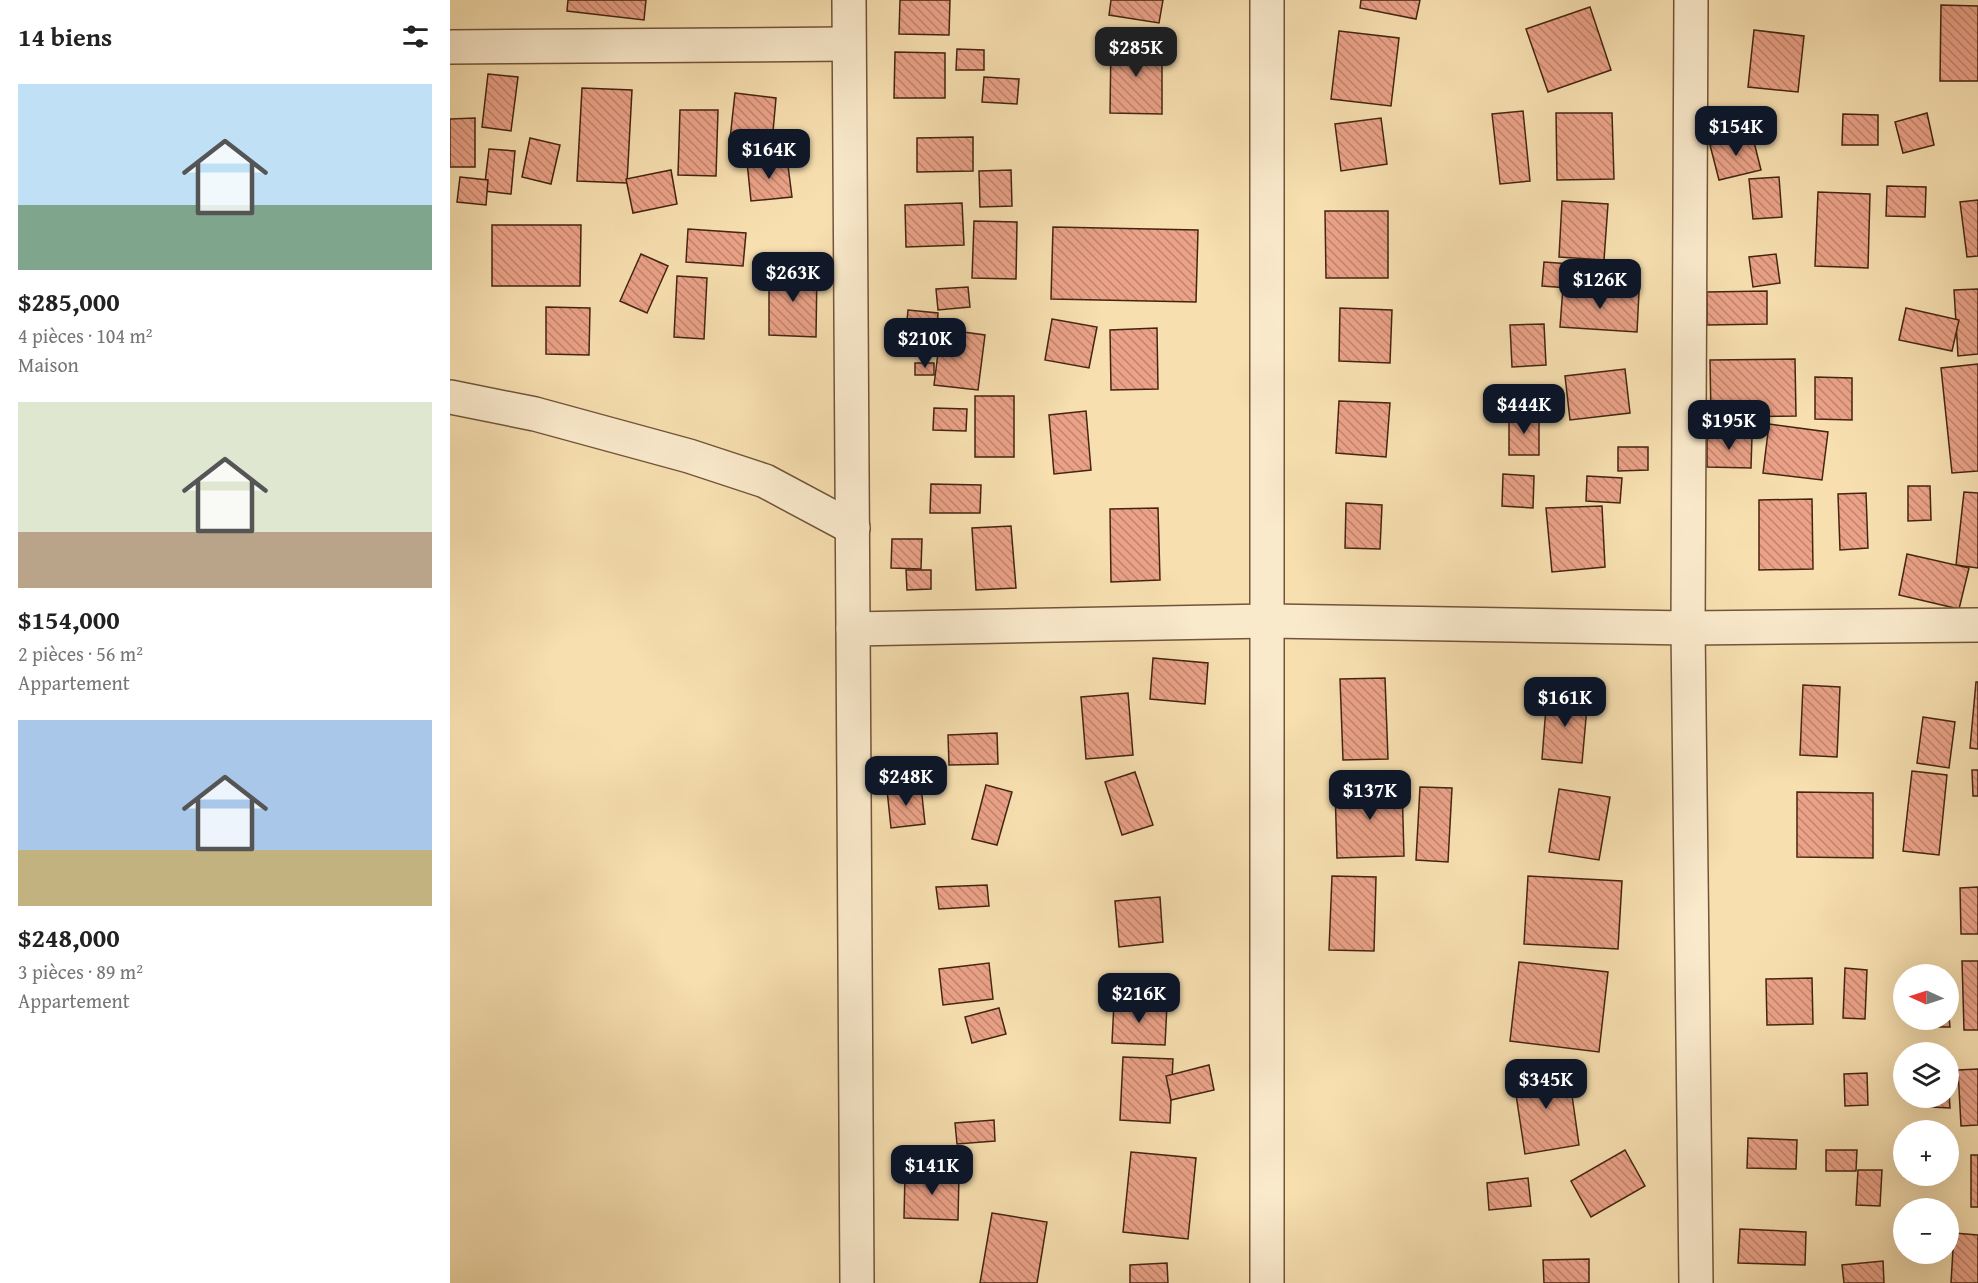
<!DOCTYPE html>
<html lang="fr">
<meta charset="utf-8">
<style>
body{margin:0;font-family:"Gentium Book Plus",serif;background:#f2f2f2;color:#222;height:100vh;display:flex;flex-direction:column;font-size:22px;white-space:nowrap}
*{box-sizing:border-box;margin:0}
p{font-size:20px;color:#767676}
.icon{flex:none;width:33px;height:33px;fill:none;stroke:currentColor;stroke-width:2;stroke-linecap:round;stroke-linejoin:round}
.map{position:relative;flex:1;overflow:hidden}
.sheet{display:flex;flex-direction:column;background:#fff;width:450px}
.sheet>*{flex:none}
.needle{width:39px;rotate:273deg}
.controls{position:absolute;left:1443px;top:964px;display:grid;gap:12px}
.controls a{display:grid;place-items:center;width:66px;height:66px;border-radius:50%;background:#fff;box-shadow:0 6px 24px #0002;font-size:30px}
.price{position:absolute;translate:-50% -51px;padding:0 14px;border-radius:12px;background:#111827;color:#fff;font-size:20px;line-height:39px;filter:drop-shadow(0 2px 3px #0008)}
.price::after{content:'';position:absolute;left:50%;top:36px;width:18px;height:14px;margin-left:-9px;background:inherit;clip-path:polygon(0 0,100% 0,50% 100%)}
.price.on{background:#222;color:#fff}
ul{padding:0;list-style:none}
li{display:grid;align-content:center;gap:12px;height:318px;padding:0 18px}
li span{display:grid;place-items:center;height:186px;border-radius:0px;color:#555}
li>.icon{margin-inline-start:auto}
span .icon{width:108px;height:108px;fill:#fffc;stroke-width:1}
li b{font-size:26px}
h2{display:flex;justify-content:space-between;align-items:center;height:72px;padding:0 18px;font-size:26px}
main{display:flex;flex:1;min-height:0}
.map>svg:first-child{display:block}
</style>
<main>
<section class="sheet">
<h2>14 biens<svg class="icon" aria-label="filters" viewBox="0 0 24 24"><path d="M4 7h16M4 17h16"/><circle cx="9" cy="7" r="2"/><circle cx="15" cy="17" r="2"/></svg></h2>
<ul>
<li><span style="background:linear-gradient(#bfe0f5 65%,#7fa58c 0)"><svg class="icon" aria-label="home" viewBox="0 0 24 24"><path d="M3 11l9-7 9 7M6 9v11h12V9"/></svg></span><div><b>$285,000</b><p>4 pièces · 104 m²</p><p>Maison</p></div></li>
<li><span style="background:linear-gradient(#dfe7d0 70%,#b9a48a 0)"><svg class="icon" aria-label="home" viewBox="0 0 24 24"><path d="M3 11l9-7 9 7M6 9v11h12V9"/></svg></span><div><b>$154,000</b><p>2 pièces · 56 m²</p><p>Appartement</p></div></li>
<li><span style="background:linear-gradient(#a9c7e8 70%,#c2b280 0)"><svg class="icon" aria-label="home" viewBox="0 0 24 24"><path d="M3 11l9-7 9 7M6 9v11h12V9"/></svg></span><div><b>$248,000</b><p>3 pièces · 89 m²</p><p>Appartement</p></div></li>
</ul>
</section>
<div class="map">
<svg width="1528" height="1283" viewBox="0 0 1528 1283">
<defs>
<pattern id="building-back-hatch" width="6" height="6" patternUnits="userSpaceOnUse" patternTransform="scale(1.5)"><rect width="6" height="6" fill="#eba288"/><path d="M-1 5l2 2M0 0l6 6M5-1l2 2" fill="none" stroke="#c0846e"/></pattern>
</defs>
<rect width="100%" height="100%" fill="#f7dfb0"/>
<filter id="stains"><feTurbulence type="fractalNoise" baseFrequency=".00333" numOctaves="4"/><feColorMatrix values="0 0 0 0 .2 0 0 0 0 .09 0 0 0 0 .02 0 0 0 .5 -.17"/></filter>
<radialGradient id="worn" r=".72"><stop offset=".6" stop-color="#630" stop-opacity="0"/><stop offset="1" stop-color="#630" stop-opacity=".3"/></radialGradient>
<!-- building -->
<g fill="url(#building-back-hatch)" stroke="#452511" stroke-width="1.5">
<polygon points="118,0 196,0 194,20 117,11"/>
<polygon points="450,0 500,0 499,35 449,34"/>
<polygon points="661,0 713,0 709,23 659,15"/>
<polygon points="911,0 970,0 966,19 910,8"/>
<polygon points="1491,5 1528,6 1528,81 1490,81"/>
<polygon points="1140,7 1161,70 1098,92 1076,29"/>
<polygon points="1304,30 1354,36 1348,92 1298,87"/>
<polygon points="889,31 949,38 941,106 881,99"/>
<polygon points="661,43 712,43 712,114 660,113"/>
<polygon points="507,49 534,50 534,70 506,70"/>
<polygon points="445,52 495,53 495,98 444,98"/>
<polygon points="38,74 68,77 61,131 32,127"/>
<polygon points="534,77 569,79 567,104 532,102"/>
<polygon points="132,88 182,90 177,183 127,181"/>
<polygon points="285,93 326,98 322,143 280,139"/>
<polygon points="230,110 268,110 266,176 228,175"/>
<polygon points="1073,111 1080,181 1050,184 1042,114"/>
<polygon points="1106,113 1162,113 1164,179 1107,180"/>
<polygon points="1477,113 1484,145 1453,153 1445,122"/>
<polygon points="1393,114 1428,115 1428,145 1392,145"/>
<polygon points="25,118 25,167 0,167 0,119"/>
<polygon points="931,118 937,164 891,171 885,124"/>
<polygon points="1302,134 1311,170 1269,180 1260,145"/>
<polygon points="523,137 523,171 467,172 467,138"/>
<polygon points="80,138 110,145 101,184 72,177"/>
<polygon points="39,149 65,151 61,194 34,191"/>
<polygon points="337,158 342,197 301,201 297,162"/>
<polygon points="221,170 227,204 183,213 176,179"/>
<polygon points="561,170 562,206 530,207 529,171"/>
<polygon points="10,177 38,180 36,205 7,202"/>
<polygon points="1329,177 1332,217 1303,219 1299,179"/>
<polygon points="1437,186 1476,187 1475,217 1436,216"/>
<polygon points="1368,192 1420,194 1418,268 1365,266"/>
<polygon points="1528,200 1528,256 1517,257 1510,202"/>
<polygon points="1112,201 1158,204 1154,260 1109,257"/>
<polygon points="512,203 514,245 456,247 455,205"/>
<polygon points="875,211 938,211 938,278 876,278"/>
<polygon points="524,221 567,222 566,279 522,278"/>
<polygon points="42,225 131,225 130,286 42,286"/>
<polygon points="603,227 748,230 746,302 601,299"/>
<polygon points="238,229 296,233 293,266 236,262"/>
<polygon points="191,254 218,266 197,313 170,301"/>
<polygon points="1326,254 1330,283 1303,287 1299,257"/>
<polygon points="1094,262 1148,266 1146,290 1092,286"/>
<polygon points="319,269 367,270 366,337 319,335"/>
<polygon points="227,276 257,278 254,339 224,337"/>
<polygon points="518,287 520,307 488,310 486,289"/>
<polygon points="1113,287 1189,292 1187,332 1110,327"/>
<polygon points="1528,289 1528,354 1508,356 1504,290"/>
<polygon points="1317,291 1317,324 1257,325 1257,292"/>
<polygon points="96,307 140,308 139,355 96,354"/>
<polygon points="890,308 942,310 940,363 889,361"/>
<polygon points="1456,308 1509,320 1502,351 1449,340"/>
<polygon points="458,310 488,313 487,333 456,331"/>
<polygon points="602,319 647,327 639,368 595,360"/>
<polygon points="1094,324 1096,365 1062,367 1060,325"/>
<polygon points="707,328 708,389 661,390 660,330"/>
<polygon points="491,329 535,335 528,390 484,385"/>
<polygon points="1345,359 1346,416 1261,417 1260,360"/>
<rect x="465" y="363" width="19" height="12"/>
<polygon points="1528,364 1528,471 1502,473 1491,368"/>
<polygon points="1175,369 1180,413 1120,420 1115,376"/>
<polygon points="1365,377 1402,378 1402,420 1365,419"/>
<rect x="525" y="396" width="39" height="61"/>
<polygon points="889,401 940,403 936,457 886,453"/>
<polygon points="484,408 517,409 516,431 483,430"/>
<polygon points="636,411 641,470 604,474 599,415"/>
<rect x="1059" y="415" width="30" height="40"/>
<polygon points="1319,424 1378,432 1372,480 1313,473"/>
<polygon points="1257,434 1302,436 1301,468 1257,467"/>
<polygon points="1168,447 1198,447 1198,470 1168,471"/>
<polygon points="1053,474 1084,476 1083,508 1052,506"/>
<polygon points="1137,476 1172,478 1170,503 1136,501"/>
<polygon points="481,484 531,485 530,513 480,513"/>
<polygon points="1458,486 1480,486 1481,520 1458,521"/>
<polygon points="1514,492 1528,493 1528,568 1506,565"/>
<polygon points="1416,493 1418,548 1390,550 1388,494"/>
<polygon points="1362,499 1363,569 1309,570 1309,500"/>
<polygon points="896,503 932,505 930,549 895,548"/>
<polygon points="1152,506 1155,567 1102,572 1096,508"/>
<polygon points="708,508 710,580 661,582 660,509"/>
<polygon points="561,526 566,588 526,590 522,528"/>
<polygon points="442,539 472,539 471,569 441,568"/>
<polygon points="1457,554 1519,568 1509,609 1449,595"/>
<polygon points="456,570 481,570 481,589 457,590"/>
<polygon points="703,658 758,663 755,704 700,699"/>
<polygon points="935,678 938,759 893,760 890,679"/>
<polygon points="1526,682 1528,682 1528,749 1520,748"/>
<polygon points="1353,685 1390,687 1387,757 1350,755"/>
<polygon points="678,693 683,755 636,759 631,697"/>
<polygon points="1097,694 1138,696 1132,763 1092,759"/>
<polygon points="1473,717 1505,722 1499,768 1467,763"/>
<polygon points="547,733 548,764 499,765 498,735"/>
<polygon points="1522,770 1528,770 1528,796 1523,796"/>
<polygon points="1462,771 1497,775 1489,855 1453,851"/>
<polygon points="685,772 703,825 672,835 655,782"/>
<polygon points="952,784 954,856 887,858 885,786"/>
<polygon points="536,785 562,792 547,845 522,839"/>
<polygon points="471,786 475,824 441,828 437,790"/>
<polygon points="970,787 1002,788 998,862 966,860"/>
<polygon points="1109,789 1160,797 1149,860 1099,852"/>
<polygon points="1347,792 1423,793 1423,858 1347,857"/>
<polygon points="882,876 926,877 924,951 879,950"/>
<polygon points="1078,876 1172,881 1168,949 1074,944"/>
<polygon points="537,885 539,906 489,909 486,887"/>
<polygon points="1528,887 1528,934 1511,934 1510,888"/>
<polygon points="710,897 713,942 669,947 665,901"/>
<polygon points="1512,961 1528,961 1528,1030 1514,1030"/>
<polygon points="1069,962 1158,972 1149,1052 1060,1041"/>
<polygon points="539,963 543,999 493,1005 489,969"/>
<polygon points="1395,968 1417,970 1415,1019 1393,1018"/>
<polygon points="1362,978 1363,1024 1317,1025 1316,979"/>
<polygon points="664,1002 717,1005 715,1045 662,1043"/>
<polygon points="1498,1006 1500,1027 1469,1027 1469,1020 1498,1020"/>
<polygon points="549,1008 556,1034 522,1043 515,1017"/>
<polygon points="673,1057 723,1059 720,1123 670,1120"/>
<polygon points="759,1065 764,1090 721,1100 716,1076"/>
<polygon points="1118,1067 1129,1145 1075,1154 1063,1075"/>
<polygon points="1528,1069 1528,1125 1511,1126 1508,1070"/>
<polygon points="1417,1073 1418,1105 1395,1106 1394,1074"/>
<polygon points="1498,1074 1500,1108 1481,1107 1481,1098 1498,1098"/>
<polygon points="544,1120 545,1141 507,1144 505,1123"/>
<polygon points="1298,1138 1347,1140 1346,1169 1297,1168"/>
<polygon points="1175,1150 1195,1186 1141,1217 1121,1181"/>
<polygon points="1376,1150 1407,1150 1406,1171 1376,1171"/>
<polygon points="681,1152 746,1158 738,1239 673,1232"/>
<rect x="1521" y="1155" width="7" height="52"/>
<polygon points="1408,1170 1432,1170 1430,1206 1406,1205"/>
<polygon points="455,1173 509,1174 508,1220 454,1218"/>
<polygon points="1078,1178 1081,1206 1039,1210 1037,1183"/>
<polygon points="542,1213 597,1222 587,1283 530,1283"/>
<polygon points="1290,1229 1356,1232 1355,1265 1288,1263"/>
<polygon points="1504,1233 1528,1235 1528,1283 1501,1283"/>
<polygon points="1139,1259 1139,1283 1094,1283 1093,1260"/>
<polygon points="1433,1261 1434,1283 1394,1283 1392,1265"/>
<polygon points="717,1263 718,1283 680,1283 680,1265"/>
</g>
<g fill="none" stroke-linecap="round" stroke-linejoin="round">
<!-- minor casing -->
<g stroke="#725439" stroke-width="36">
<g id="minor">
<polyline points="399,0 403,629"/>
<polyline points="817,0 817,1283"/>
<polyline points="1241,0 1238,628 1246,1283"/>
<polyline points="0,47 398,44"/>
<polyline points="0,397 85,414 239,456 315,481 403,528"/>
<polyline points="407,1283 403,629 818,621 1238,628 1528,625"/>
</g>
</g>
<!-- minor -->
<use href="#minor" stroke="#faeacc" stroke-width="33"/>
</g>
<rect width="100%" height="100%" filter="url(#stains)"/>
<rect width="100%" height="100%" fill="url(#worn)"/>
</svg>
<div class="controls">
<a><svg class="needle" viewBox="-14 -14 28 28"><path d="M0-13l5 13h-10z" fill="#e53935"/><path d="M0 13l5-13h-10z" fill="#767676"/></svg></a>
<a><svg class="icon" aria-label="layers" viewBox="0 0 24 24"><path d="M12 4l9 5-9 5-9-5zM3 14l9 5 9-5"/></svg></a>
<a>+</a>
<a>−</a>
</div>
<b class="price on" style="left:686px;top:78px">$285K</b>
<b class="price" style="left:1286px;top:157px">$154K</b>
<b class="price" style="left:319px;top:180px">$164K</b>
<b class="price" style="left:343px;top:303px">$263K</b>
<b class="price" style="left:1150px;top:310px">$126K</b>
<b class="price" style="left:475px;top:369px">$210K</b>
<b class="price" style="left:1074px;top:435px">$444K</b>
<b class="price" style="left:1279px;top:451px">$195K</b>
<b class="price" style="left:1115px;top:728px">$161K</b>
<b class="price" style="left:456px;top:807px">$248K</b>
<b class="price" style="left:920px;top:821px">$137K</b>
<b class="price" style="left:689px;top:1024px">$216K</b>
<b class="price" style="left:1096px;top:1110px">$345K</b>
<b class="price" style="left:482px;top:1196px">$141K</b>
</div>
</main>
